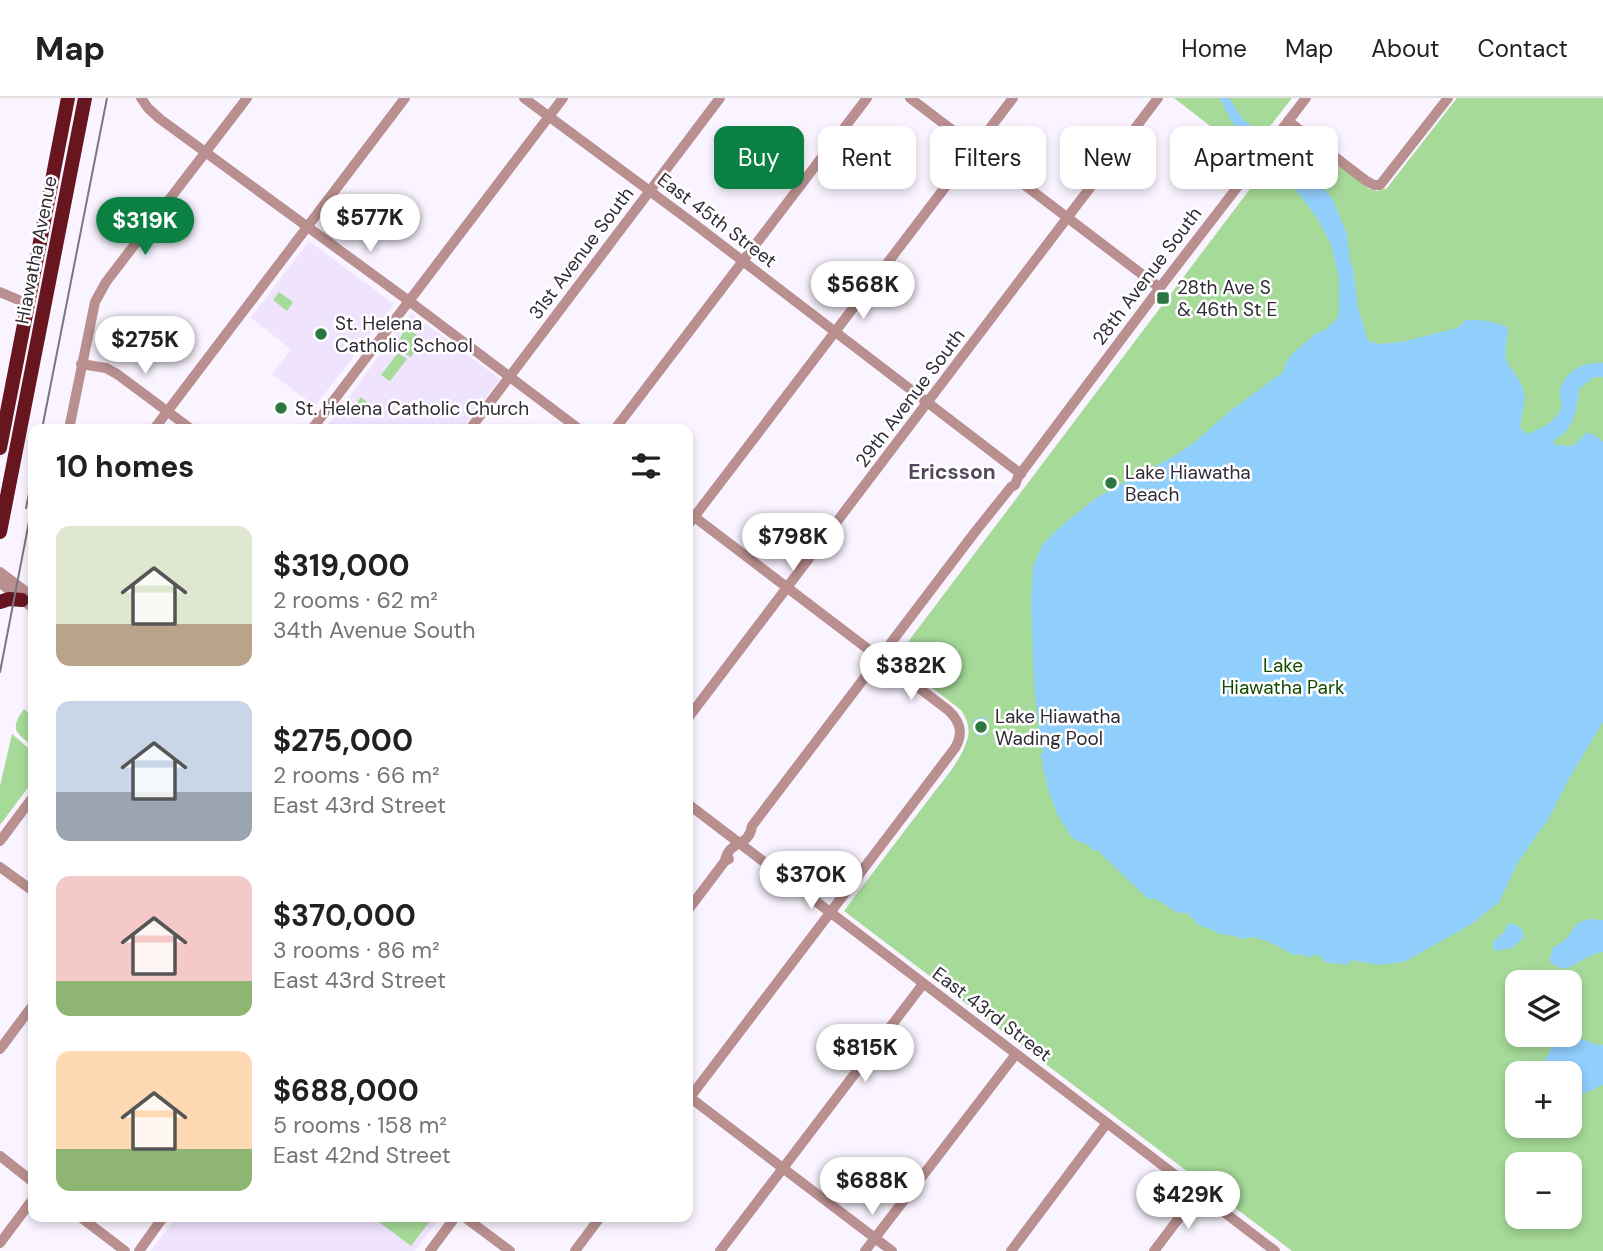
<!DOCTYPE html>
<meta charset="utf-8">
<style>
body{margin:0;font-family:"DM Sans",sans-serif;background:#f2f2f2;color:#202124;height:100vh;display:flex;flex-direction:column;font-size:26px;white-space:nowrap}
*{box-sizing:border-box;margin:0}
p{font-size:23px;color:#757577}
.icon{flex:none;width:38px;height:38px;fill:none;stroke:currentColor;stroke-width:2;stroke-linecap:round;stroke-linejoin:round}
.map{position:relative;flex:1;overflow:hidden}
.side{position:absolute;left:28px;top:326px;width:665px;height:798px;display:flex;flex-direction:column;background:#fff;border-radius:14px;box-shadow:0 4px 10px #0003}
.side>*{flex:none}
.banner{position:absolute;left:714px;top:28px;width:665px;height:63px;display:flex;gap:14px}
.controls{position:absolute;left:1505px;top:872px;display:grid;gap:14px}
.controls a{display:grid;place-items:center;width:77px;height:77px;border-radius:14px;background:#fff;box-shadow:0 4px 10px #0003;font-size:35px}
.price{position:absolute;translate:-50% -60px;padding:0 16px;border-radius:24px;background:#fff;color:#222;font-size:23px;line-height:46px;filter:drop-shadow(0 2px 4px #0008)}
.price::after{content:'';position:absolute;left:50%;top:42px;width:21px;height:16px;margin-left:-10px;background:inherit;clip-path:polygon(0 0,100% 0,50% 100%)}
.price.selected{background:#0b8043;color:#fff}
ul{padding:0;list-style:none}
li{display:flex;align-items:center;gap:21px;height:175px;padding:0 28px}
li span{display:grid;place-items:center;flex:none;width:196px;height:140px;border-radius:14px;color:#555}
li>.icon{margin-inline-start:auto}
span .icon{width:84px;height:84px;fill:#fffc;stroke-width:1}
li b{font-size:30px}
h2{display:flex;justify-content:space-between;align-items:center;height:84px;padding:0 28px;font-size:30px}
.chip{padding:0 24px;border-radius:14px;background:#fff;box-shadow:0 4px 10px #0003;font-size:24px;line-height:63px}
.chip.selected{background:#0b8043;color:#fff}
header{display:flex;align-items:center;gap:42px;box-sizing:border-box;height:98px;padding:0 35px;background:#fff;border-bottom:2px solid #e0e0e0}
header strong{font-size:33px}
nav{display:flex;gap:38px;margin-inline-start:auto;font-size:24px}
.map>svg:first-child{display:block}
</style>
<header>
<strong>Map</strong>
<nav><a>Home</a><a>Map</a><a>About</a><a>Contact</a></nav>
</header>
<div class="map">
<svg width="1603" height="1153" viewBox="0 0 1603 1153">
<rect width="100%" height="100%" fill="#f9f4ff"/>
<!-- built -->
<g fill="#f0e3fe">
<polygon points="309,143 394,206 315,308 272,276 291,251 251,220"/>
<polygon points="411,215 500,281 462,331 325,331"/>
<polygon points="177,1118 441,1118 415,1153 151,1153"/>
</g>
<!-- green -->
<g fill="#a6da99" fill-rule="evenodd">
<polygon points="1174,0 1292,0 1242,64 1209,27"/>
<path d="M1457,0H1603V1153H1292L844,813C871,777 898,741 926,705C939,687 961,664 967,642C971,631 967,621 961,612L895,561L1293,34L1370,91L1377,93L1387,90ZM1517,884H1570V936H1517ZM1517,975H1570V1027H1517ZM1517,1066H1570V1118H1517Z"/>
<polygon points="279,194 293,204 287,213 273,202"/>
<path d="M404,232C413,232 416,236 421,243L420,246L411,259L399,253V243Z"/>
<polygon points="398,255 407,261 390,283 381,277"/>
<polygon points="361,299 368,305 357,320 349,315"/>
<path d="M24,611L33,619V648C16,635 9,631 24,611Z"/>
<polygon points="12,636 33,654 33,683 0,727 0,688"/>
<polygon points="371,1118 434,1118 411,1148"/>
</g>
<!-- water -->
<g fill="#90cefc">
<path d="M1220,0H1229L1242,20L1312,77L1333,102L1347,136L1350,163L1353,170L1358,210L1368,243L1379,246L1401,244L1457,230L1466,222C1481,222 1495,222 1508,230L1505,258L1508,266L1521,285L1525,300L1520,329L1526,336C1540,332 1556,324 1561,310C1563,304 1559,299 1560,293C1564,273 1585,263 1603,265V279H1594L1579,291C1577,311 1574,332 1554,342L1553,345L1557,347L1573,348L1587,334L1599,340L1603,344V624L1569,681L1549,720L1518,764L1499,804L1472,826L1404,864L1378,867L1351,862L1348,867L1325,864L1319,857L1311,858L1309,860L1303,857L1291,856L1280,849L1267,843L1253,839L1241,841L1235,838L1219,836L1211,831L1200,828L1187,815H1178L1158,802L1147,800L1097,752H1092L1088,747L1075,742L1070,737L1057,716L1052,701L1050,698L1042,666L1043,664L1040,657L1043,654L1040,638L1034,587L1031,503L1033,468L1043,446L1060,429L1096,400L1174,358L1195,344L1230,313L1283,274L1287,263L1292,256L1315,236L1325,232L1337,221L1339,213V181L1331,146L1317,120L1304,102L1231,23Z"/>
<polygon points="986,619 988,636 977,638 974,621"/>
<path d="M1590,821L1603,822V854C1588,856 1578,867 1564,871L1550,865V860L1553,850L1566,841L1578,825Z"/>
<path d="M1511,825C1519,828 1525,831 1523,840L1512,850L1496,853L1492,848L1494,843L1504,834L1507,827Z"/>
<polygon points="1577,939 1595,946 1603,947 1603,987 1585,995 1570,998 1570,975 1541,975 1543,966 1555,942"/>
</g>
<g fill="none" stroke-linecap="round" stroke-linejoin="round">
<!-- minor -->
<g stroke="#b98f8f" stroke-width="10">
<polyline points="141,0 148,10 160,21 409,203 579,331"/>
<polyline points="524,0 697,128 1021,376"/>
<polyline points="910,0 1160,190"/>
<polyline points="1288,23 1365,82 1374,87 1380,87 1448,0"/>
<polyline points="0,194 28,206"/>
<polyline points="81,266 106,270 117,276 191,331"/>
<polyline points="69,331 95,204 106,184 247,0"/>
<polyline points="154,331 405,0"/>
<polyline points="312,331 563,0"/>
<polyline points="470,331 720,0"/>
<polyline points="615,331 867,0"/>
<path d="M688,414L948,612C960,623 964,635 955,650L688,1002"/>
<polyline points="688,427 1013,0"/>
<polyline points="0,474 33,499"/>
<polyline points="0,485 33,510"/>
<polyline points="688,620 1158,0"/>
<polyline points="688,706 1275,1153"/>
<polyline points="0,743 33,699"/>
<path d="M725,763C729,741 749,750 752,728L975,434L1011,389L1015,387L1018,379L1165,183L1306,0"/>
<polyline points="0,769 33,793"/>
<polyline points="688,812 725,763 729,761"/>
<polyline points="0,951 33,907"/>
<polyline points="688,998 892,1153"/>
<polyline points="0,1058 33,1084"/>
<polyline points="79,1118 125,1153"/>
<polyline points="463,1118 510,1153"/>
<polyline points="0,1145 33,1101"/>
<polyline points="139,1153 164,1118"/>
<polyline points="430,1153 456,1118"/>
<polyline points="575,1153 601,1118"/>
<polyline points="720,1153 923,886"/>
<polyline points="865,1153 1016,956"/>
<polyline points="1011,1153 1107,1025"/>
<polyline points="1154,1153 1198,1095"/>
</g>
<!-- highway -->
<g stroke="#671620" stroke-width="14">
<polyline points="0,350 68,0"/>
<polyline points="0,434 85,0"/>
<polyline points="0,504 9,501 22,502"/>
</g>
<!-- tram -->
<g stroke="#7b7680" stroke-width="2">
<polyline points="42,331 107,0"/>
<polyline points="26,410 33,376"/>
<polyline points="0,574 33,403"/>
</g>
</g>
<!-- markers -->
<g fill="#2d7541" stroke="#fff" stroke-width="2.5">
<rect x="1156" y="193" width="14" height="14" rx="3.5"/>
<circle cx="321" cy="236" r="7"/>
<circle cx="281" cy="310" r="7"/>
<circle cx="1111" cy="385" r="7"/>
<circle cx="981" cy="629" r="7"/>
</g>
<g text-anchor="middle" dominant-baseline="central" stroke-width="5" stroke-linejoin="round" paint-order="stroke">
<!-- street labels -->
<g font-size="19" fill="#302b35" stroke="#fff">
<text transform="translate(717 122) rotate(37)">East 45th Street</text>
<text transform="translate(36 152) rotate(-79)">Hiawatha Avenue</text>
<text transform="translate(581 155) rotate(-53)">31st Avenue South</text>
<text transform="translate(1147 178) rotate(-53)">28th Avenue South</text>
<text transform="translate(910 300) rotate(-53)">29th Avenue South</text>
<text transform="translate(992 916) rotate(37)">East 43rd Street</text>
</g>
<!-- poi labels -->
<g font-size="19" fill="#302b35" stroke="#fff" text-anchor="start">
<text x="1177" y="189">28th Ave S<tspan x="1177" dy="22">&amp; 46th St E</tspan></text>
<text x="335" y="225">St. Helena<tspan x="335" dy="22">Catholic School</tspan></text>
<text x="295" y="310">St. Helena Catholic Church</text>
<text x="1125" y="374">Lake Hiawatha<tspan x="1125" dy="22">Beach</tspan></text>
<text x="995" y="618">Lake Hiawatha<tspan x="995" dy="22">Wading Pool</tspan></text>
</g>
<!-- park labels -->
<g font-size="19" fill="#134a00" stroke="#fff">
<text x="1283" y="567">Lake<tspan x="1283" dy="22">Hiawatha Park</tspan></text>
</g>
<!-- neighbourhood labels -->
<g font-size="21" font-weight="bold" fill="#53495e" stroke="#fff">
<text x="952" y="374">Ericsson</text>
</g>
</g>
</svg>
<div class="controls">
<a><svg class="icon" aria-label="layers" viewBox="0 0 24 24"><path d="M12 4l9 5-9 5-9-5zM3 14l9 5 9-5"/></svg></a>
<a>+</a>
<a>−</a>
</div>
<b class="price" style="left:370px;top:156px">$577K</b>
<b class="price selected" style="left:145px;top:159px">$319K</b>
<b class="price" style="left:863px;top:223px">$568K</b>
<b class="price" style="left:145px;top:278px">$275K</b>
<b class="price" style="left:793px;top:475px">$798K</b>
<b class="price" style="left:911px;top:604px">$382K</b>
<b class="price" style="left:811px;top:813px">$370K</b>
<b class="price" style="left:865px;top:986px">$815K</b>
<b class="price" style="left:872px;top:1119px">$688K</b>
<b class="price" style="left:1188px;top:1133px">$429K</b>
<div class="banner">
<a class="chip selected">Buy</a>
<a class="chip">Rent</a>
<a class="chip">Filters</a>
<a class="chip">New</a>
<a class="chip">Apartment</a>
</div>
<section class="side">
<h2>10 homes<svg class="icon" aria-label="filters" viewBox="0 0 24 24"><path d="M4 7h16M4 17h16"/><circle cx="9" cy="7" r="2"/><circle cx="15" cy="17" r="2"/></svg></h2>
<ul>
<li><span style="background:linear-gradient(#dfe7d0 70%,#b9a48a 0)"><svg class="icon" aria-label="home" viewBox="0 0 24 24"><path d="M3 11l9-7 9 7M6 9v11h12V9"/></svg></span><div><b>$319,000</b><p>2 rooms · 62 m²</p><p>34th Avenue South</p></div></li>
<li><span style="background:linear-gradient(#c9d6e8 65%,#9aa5b1 0)"><svg class="icon" aria-label="home" viewBox="0 0 24 24"><path d="M3 11l9-7 9 7M6 9v11h12V9"/></svg></span><div><b>$275,000</b><p>2 rooms · 66 m²</p><p>East 43rd Street</p></div></li>
<li><span style="background:linear-gradient(#f6c9c9 75%,#8fb573 0)"><svg class="icon" aria-label="home" viewBox="0 0 24 24"><path d="M3 11l9-7 9 7M6 9v11h12V9"/></svg></span><div><b>$370,000</b><p>3 rooms · 86 m²</p><p>East 43rd Street</p></div></li>
<li><span style="background:linear-gradient(#ffd9b3 70%,#8fb573 0)"><svg class="icon" aria-label="home" viewBox="0 0 24 24"><path d="M3 11l9-7 9 7M6 9v11h12V9"/></svg></span><div><b>$688,000</b><p>5 rooms · 158 m²</p><p>East 42nd Street</p></div></li>
</ul>
</section>
</div>
